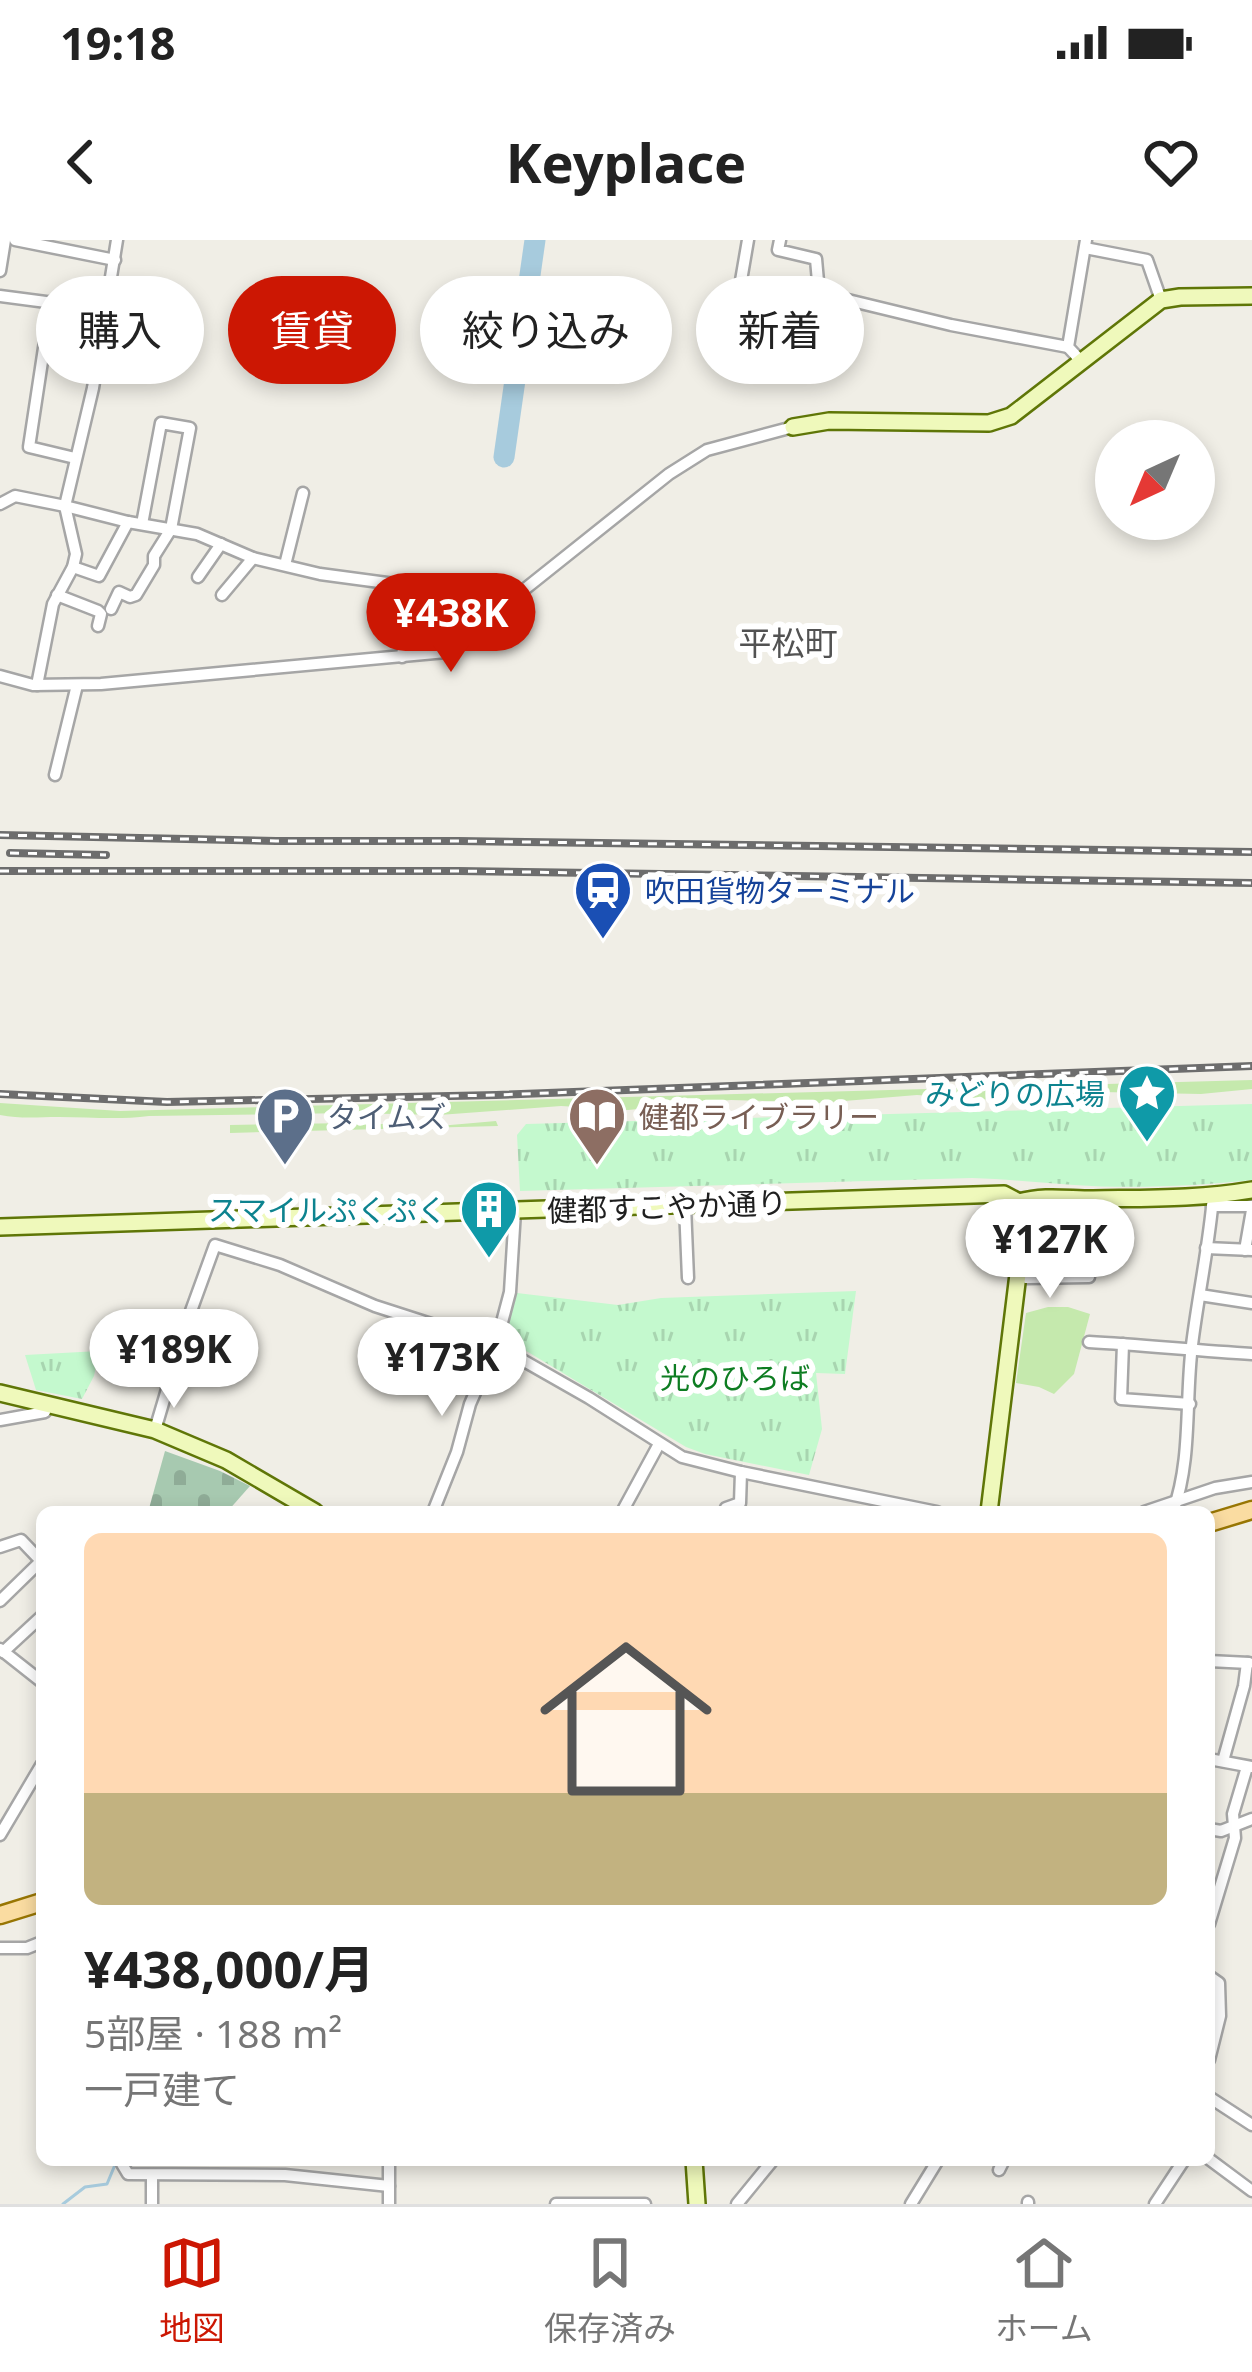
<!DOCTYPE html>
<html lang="ja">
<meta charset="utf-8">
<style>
body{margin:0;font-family:"Noto Sans","Noto Sans JP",sans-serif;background:#f6f6f6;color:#222;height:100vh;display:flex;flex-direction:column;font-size:45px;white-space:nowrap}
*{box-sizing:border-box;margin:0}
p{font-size:39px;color:#767676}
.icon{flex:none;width:66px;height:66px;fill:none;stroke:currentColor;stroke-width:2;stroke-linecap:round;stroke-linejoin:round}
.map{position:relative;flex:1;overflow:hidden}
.drawer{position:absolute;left:36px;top:1266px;width:1179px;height:660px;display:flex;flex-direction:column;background:#fff;border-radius:18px;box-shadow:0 6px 18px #0003}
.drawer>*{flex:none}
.hud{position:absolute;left:36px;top:36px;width:1182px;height:108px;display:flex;gap:24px}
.needle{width:78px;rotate:224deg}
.controls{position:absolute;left:1095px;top:180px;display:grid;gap:24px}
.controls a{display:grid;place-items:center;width:120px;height:120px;border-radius:50%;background:#fff;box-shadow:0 6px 18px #0003;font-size:60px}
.price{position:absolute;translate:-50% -102px;padding:0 27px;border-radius:42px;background:#fff;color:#222;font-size:39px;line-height:78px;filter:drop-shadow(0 3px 6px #0008)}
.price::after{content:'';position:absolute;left:50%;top:72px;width:36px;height:27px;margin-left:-18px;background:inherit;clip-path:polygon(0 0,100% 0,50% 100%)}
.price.selected{background:#cc1703;color:#fff}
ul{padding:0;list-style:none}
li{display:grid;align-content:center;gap:24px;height:636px;padding:0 48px}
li+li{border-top:3px solid #e0e0e0}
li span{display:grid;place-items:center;height:372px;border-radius:18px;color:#555}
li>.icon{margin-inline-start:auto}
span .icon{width:216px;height:216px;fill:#fffc;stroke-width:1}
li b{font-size:51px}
.pill{padding:0 42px;border-radius:54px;background:#fff;box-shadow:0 6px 18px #0003;font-size:42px;line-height:108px}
.pill.selected{background:#cc1703;color:#fff}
.status{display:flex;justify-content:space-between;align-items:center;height:84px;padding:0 60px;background:#fff;direction:ltr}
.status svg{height:33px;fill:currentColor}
header{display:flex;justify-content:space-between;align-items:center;height:156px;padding:0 48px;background:#fff;font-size:54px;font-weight:700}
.dock{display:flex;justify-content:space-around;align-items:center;height:168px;border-top:3px solid #e0e0e0;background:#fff;font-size:33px;color:#767676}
.dock a{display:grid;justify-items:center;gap:6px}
.dock .selected{color:#cc1703}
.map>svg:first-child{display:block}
</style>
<div class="status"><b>19:18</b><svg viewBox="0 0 49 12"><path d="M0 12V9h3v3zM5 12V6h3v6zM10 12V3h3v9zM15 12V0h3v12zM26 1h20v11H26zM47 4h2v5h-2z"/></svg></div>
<header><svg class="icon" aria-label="back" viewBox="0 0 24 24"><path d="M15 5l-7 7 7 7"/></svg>Keyplace<svg class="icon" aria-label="heart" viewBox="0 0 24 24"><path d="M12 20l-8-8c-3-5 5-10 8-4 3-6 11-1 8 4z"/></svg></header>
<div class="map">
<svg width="1252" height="1964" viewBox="0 0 1252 1964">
<defs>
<pattern id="cemetery-stones" width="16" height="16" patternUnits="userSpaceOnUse" patternTransform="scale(3)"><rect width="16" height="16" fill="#a7c9b0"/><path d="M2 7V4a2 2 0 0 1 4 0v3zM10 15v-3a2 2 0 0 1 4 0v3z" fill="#8fac97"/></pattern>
<pattern id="park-tufts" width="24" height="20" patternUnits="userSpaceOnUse" patternTransform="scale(3)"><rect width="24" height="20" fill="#c4f9ce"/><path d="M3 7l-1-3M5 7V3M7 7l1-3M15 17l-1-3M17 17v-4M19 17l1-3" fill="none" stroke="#a8d5b0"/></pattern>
</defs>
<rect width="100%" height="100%" fill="#f0eee6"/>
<!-- grass -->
<g fill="#c5e9ad">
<path d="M1252,840V849L1201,854L1101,852L993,860L917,855L820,863L731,860L628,870L561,866L439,875L350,873L149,876C118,880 90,877 59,877C38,877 21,879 0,875V863L120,871Z"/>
<polygon points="496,881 498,886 230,893 230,885 350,883 439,886"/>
<polygon points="1048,1067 1068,1067 1090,1074 1074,1134 1054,1154 1039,1147 1016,1143 1026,1073"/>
</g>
<!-- cemetery -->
<polygon fill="url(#cemetery-stones)" points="165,1211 220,1231 250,1246 227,1272 148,1272"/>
<!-- park -->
<g fill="url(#park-tufts)">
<path d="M1252,864V940C1197,946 1130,949 1074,945C1040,943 1006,939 972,938L520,951L517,895L526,884Z"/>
<polygon points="856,1051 845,1134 816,1133 822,1189 809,1235 705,1214 686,1207 508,1100 505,1094 517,1053 618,1065 661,1058"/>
<polygon points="99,1111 94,1136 82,1159 36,1150 25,1115"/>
</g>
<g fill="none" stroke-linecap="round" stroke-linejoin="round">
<!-- stream -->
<polyline stroke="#a7cbdd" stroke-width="3" points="63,1964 85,1947 107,1944 117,1920"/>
<!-- river -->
<polyline stroke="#a7cbdd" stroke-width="21" points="504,217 535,0"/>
<!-- street casing -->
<g stroke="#a6a6a6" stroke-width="15">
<g id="street">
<polyline points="15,0 115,20"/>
<polyline points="780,0 778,10 816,19 819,53 951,85 1068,107"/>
<polyline points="1085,8 1147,20 1161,60"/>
<polyline points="0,31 5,0"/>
<polyline points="0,56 107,70"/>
<polyline points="738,58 748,0"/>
<polyline points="51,62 29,207 75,218"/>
<polyline points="814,77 819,53"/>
<polyline points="1082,122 1068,107 1086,0"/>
<polyline points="0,264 15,256 65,266 128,282 197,294 253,318 320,334 402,345 410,351 402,417"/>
<polyline points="285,325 303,253"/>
<polyline points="73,327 99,336 128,282"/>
<polyline points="198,337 221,304"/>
<polyline points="57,355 98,371 101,374 98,386"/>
<polyline points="222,355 253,318"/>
<polyline points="111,369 119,352 130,357 136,355 154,325 154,316 171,289 190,188 161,183 142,284"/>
<polyline points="0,436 33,445 101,444 446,412 669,234 707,210 793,187"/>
<polyline points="37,445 53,364 73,327 76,314 65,266 93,148 117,0"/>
<polyline points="55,535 77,445"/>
<polyline points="685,966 688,1038"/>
<polyline points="1212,966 1252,966"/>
<polyline points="1206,1008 1252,1010"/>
<polyline points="1245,1010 1252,970"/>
<polyline points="1019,1036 1026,1038 1089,1037"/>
<polyline points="1200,1055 1252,1063"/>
<path d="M1089,1102C1144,1105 1198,1111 1252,1114"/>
<polyline points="1123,1104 1121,1159 1190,1164"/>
<polyline points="0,1180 45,1172 38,1164"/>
<polyline points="155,1190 187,1082 215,1005 280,1025 375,1066 496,1105 589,1158 682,1217 741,1232 937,1272"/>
<polyline points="433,1272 457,1212 470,1164 496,1105 510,1052 515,971"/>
<polyline points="622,1272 659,1204"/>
<polyline points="726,1272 726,1268 740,1263 741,1232"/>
<polyline points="1144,1272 1215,1248 1252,1242"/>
<path d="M1173,1272C1192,1219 1185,1161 1192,1105C1198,1056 1209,1006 1213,957"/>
<polyline points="0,1307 21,1300 42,1322"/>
<polyline points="0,1361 41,1321"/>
<polyline points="0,1409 42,1442"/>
<polyline points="3,1412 42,1376"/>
<polyline points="1209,1421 1249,1423"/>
<polyline points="1209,1519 1252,1527"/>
<polyline points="1223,1521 1244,1446 1247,1423"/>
<polyline points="1209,1589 1221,1591 1252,1579"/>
<polyline points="0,1595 42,1524"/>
<polyline points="1209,1684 1235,1598 1233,1574 1247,1527"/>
<polyline points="0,1708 27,1708 42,1702"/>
<polyline points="1209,1736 1219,1743 1220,1776 1209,1820"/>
<polyline points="1209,1857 1252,1885"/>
<polyline points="1209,1919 1252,1951"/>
<polyline points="123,1920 122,1924 128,1934 285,1935 389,1946"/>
<polyline points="999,1930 1004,1920"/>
<polyline points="152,1964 152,1935"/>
<polyline points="389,1964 389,1920"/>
<polyline points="556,1964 645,1964"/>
<polyline points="737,1964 773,1920"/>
<polyline points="911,1964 938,1920"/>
<polyline points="1028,1964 1028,1962"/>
<polyline points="1155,1964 1184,1920"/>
</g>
</g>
<!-- secondary casing -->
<g stroke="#5f7607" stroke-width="20">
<g id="secondary">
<polyline points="793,187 829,181 989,183 1011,176 1161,60 1180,57 1252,56"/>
<path d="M1019,962C1044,955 1067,959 1093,959C1146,958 1199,959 1252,950"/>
<polyline points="0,987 1004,954 1019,962 1025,977 989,1272"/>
<polyline points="0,1153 155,1190 226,1220 315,1272"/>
<polyline points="694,1920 697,1964"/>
</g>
</g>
<!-- primary casing -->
<g stroke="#987603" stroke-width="21">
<g id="primary">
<polyline points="1209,1283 1252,1270"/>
<polyline points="0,1675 42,1662"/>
</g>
</g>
<!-- street -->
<use href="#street" stroke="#fff" stroke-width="10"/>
<!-- secondary -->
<use href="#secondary" stroke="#eff9bb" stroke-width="15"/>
<!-- primary -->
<use href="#primary" stroke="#fadca1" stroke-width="16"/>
<!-- rail casing -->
<g stroke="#6d6d6d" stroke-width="8">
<g id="rail">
<polyline points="0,595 276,601 458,601 1252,612"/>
<polyline points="10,613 106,615"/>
<polyline points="0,631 458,631 1252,643"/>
<polyline points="0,854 167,862 496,855 1252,826"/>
</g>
</g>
<!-- rail -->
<use href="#rail" stroke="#fff" stroke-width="3" stroke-dasharray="9" stroke-linecap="butt"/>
</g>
<!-- icons -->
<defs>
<g id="station-pin" transform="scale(3)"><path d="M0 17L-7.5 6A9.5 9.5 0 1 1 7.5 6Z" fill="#1a4fb4" stroke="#fff"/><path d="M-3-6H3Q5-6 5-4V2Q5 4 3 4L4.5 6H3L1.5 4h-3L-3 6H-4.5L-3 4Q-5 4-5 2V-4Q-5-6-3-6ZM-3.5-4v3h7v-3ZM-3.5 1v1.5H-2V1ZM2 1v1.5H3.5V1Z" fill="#fff"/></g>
<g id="sight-pin" transform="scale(3)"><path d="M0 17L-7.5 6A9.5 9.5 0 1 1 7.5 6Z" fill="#0f9aa8" stroke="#fff"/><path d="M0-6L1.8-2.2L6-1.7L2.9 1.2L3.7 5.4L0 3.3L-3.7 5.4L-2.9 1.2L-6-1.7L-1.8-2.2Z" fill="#fff"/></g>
<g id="parking-pin" transform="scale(3)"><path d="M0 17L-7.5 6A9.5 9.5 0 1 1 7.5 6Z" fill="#5c6f8a" stroke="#fff"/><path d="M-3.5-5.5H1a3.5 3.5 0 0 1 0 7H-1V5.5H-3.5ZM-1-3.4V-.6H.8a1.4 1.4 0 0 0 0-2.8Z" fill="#fff"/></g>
<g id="library-pin" transform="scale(3)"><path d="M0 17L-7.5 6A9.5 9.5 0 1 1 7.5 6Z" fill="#8d6e63" stroke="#fff"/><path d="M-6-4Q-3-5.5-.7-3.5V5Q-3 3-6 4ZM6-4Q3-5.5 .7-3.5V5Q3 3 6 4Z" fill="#fff"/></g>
<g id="building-pin" transform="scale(3)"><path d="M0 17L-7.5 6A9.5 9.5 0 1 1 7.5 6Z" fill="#0f9aa8" stroke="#fff"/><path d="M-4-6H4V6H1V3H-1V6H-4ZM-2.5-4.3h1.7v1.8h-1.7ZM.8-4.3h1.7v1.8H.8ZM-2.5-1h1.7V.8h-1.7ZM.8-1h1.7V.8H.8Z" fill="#fff"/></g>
</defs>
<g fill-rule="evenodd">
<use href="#station-pin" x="603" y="650"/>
<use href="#sight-pin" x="1147" y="853"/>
<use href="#parking-pin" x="285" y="876"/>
<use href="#library-pin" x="597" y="876"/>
<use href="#building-pin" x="489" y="969"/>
</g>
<g text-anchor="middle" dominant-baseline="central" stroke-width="12" stroke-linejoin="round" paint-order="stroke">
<!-- transit labels -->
<g font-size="30" fill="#164399" stroke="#fff" text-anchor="start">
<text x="645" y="650">吹田貨物ターミナル</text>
</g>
<!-- culture labels -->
<g font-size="30" fill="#0d838f" stroke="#fff" text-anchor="end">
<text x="1105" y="853">みどりの広場</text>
<text x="447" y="969">スマイルぷくぷく</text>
</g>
<!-- service labels -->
<g font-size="30" fill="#4e5e75" stroke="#fff" text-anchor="start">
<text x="327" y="876">タイムズ</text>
</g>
<!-- education labels -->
<g font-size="30" fill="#785e54" stroke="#fff" text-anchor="start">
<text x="639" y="876">健都ライブラリー</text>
</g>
<!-- street labels -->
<g font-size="30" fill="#1f1f1f" stroke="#fff">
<text transform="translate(667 966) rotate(-2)">健都すこやか通り</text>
</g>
<!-- park labels -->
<g font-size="30" fill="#0e7d22" stroke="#fff">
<text x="735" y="1137">光のひろば</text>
</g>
<!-- neighbourhood labels -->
<g font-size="33" fill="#525252" stroke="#fff">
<text x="788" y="402">平松町</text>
</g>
</g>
</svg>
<div class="controls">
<a><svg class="needle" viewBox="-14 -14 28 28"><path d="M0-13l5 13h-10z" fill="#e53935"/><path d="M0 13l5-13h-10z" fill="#767676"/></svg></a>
</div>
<b class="price selected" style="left:451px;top:435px">¥438K</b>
<b class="price" style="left:1050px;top:1061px">¥127K</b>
<b class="price" style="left:174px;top:1171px">¥189K</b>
<b class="price" style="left:442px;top:1179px">¥173K</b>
<div class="hud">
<a class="pill">購入</a>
<a class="pill selected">賃貸</a>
<a class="pill">絞り込み</a>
<a class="pill">新着</a>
</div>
<section class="drawer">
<ul>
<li><span style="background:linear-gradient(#ffd9b3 70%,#c2b280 0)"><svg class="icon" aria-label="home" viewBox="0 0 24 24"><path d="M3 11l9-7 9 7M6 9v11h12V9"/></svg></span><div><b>¥438,000/月</b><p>5部屋 · 188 m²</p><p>一戸建て</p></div></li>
</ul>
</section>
</div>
<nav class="dock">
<a class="selected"><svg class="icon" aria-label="map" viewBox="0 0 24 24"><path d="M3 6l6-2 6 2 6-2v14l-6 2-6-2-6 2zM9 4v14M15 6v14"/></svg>地図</a>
<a><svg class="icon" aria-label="saved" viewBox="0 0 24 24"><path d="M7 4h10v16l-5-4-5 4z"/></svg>保存済み</a>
<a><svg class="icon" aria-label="home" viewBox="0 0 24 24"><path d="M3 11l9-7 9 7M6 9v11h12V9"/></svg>ホーム</a>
</nav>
